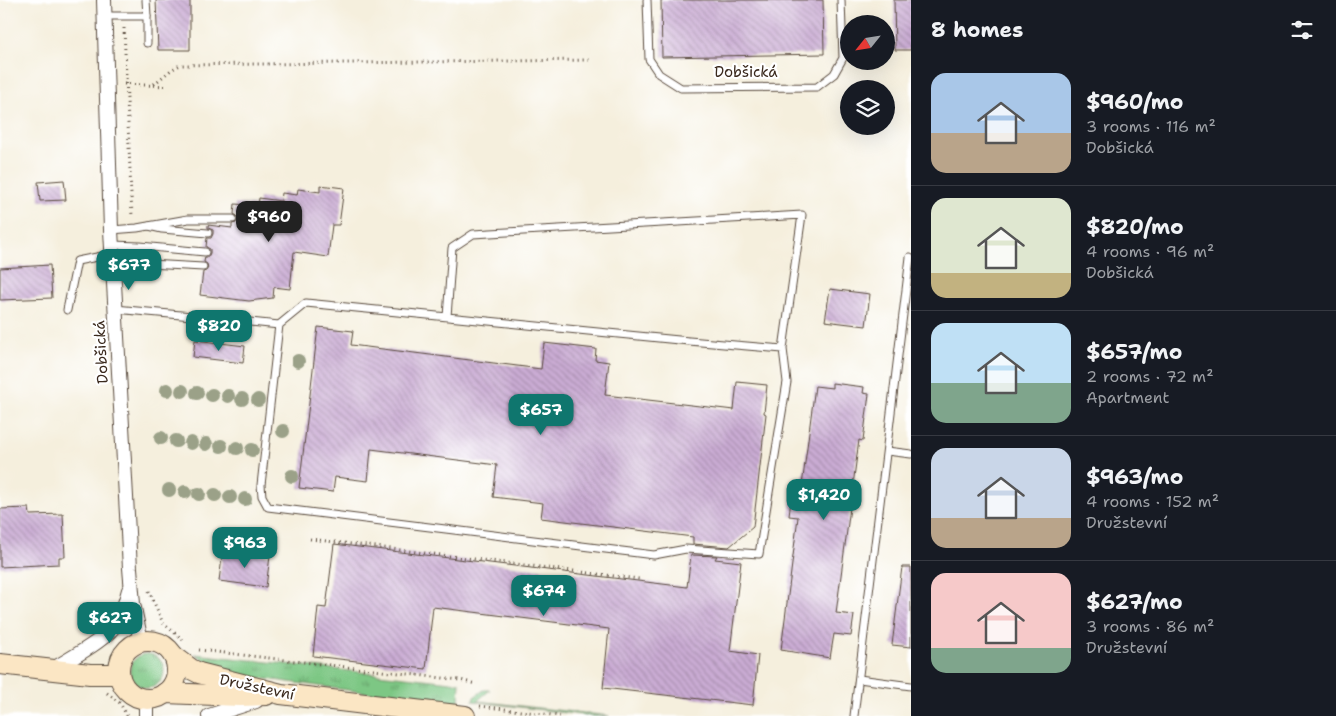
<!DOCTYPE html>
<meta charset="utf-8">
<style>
body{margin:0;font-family:"Shantell Sans",sans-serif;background:#242831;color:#f1f3f6;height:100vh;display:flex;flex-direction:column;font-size:19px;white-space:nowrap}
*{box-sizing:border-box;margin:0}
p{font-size:16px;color:#9ea1a6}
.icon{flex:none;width:28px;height:28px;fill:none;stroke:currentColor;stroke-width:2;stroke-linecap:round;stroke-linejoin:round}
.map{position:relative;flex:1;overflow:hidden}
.panel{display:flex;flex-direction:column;background:#171b24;width:425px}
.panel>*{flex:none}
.needle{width:32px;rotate:240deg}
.fabs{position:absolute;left:840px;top:15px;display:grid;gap:10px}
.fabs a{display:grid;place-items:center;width:55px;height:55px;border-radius:50%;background:#171b24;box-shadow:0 5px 20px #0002;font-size:25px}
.price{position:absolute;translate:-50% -42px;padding:0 11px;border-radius:10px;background:#0f766e;color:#fff;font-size:16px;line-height:32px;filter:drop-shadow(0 1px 2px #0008)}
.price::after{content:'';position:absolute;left:50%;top:30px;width:15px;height:11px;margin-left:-8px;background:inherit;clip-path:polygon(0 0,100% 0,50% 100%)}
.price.active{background:#222;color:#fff}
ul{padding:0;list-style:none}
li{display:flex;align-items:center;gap:15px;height:125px;padding:0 20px}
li+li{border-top:1px solid #363941}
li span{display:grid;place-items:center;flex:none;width:140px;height:100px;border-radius:15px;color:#555}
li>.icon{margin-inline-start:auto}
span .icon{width:60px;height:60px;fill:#fffc;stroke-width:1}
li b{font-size:21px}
h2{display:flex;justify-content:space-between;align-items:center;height:60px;padding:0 20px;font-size:21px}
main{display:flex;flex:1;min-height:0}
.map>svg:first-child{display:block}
</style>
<main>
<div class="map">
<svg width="911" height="716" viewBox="0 0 911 716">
<defs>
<pattern id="grass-tufts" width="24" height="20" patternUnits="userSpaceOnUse" patternTransform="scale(1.25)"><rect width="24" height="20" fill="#7dc784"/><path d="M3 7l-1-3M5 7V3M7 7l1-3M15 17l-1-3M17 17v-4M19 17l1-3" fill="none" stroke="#68a26b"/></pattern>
<pattern id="building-back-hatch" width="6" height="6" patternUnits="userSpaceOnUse" patternTransform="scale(1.25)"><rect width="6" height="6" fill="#caacd4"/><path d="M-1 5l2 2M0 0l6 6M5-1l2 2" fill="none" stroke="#a58cab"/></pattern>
</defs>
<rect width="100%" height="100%" fill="#fff"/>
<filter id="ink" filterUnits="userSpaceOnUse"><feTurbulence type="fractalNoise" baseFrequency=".02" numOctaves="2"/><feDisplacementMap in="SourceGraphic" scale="10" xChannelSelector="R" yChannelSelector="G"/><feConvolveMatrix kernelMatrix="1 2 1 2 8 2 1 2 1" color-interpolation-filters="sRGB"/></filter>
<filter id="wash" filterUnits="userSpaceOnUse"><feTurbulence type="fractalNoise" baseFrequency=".0096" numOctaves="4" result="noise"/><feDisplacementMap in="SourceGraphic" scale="20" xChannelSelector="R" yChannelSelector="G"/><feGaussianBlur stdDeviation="1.12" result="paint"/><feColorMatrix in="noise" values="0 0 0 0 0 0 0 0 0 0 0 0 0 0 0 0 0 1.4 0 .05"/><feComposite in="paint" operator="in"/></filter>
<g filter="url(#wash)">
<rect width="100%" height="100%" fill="#f5efdd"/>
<!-- grass -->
<g fill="url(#grass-tufts)" stroke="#5c7851">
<polygon points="195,654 460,683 459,701 455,704 451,704 222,673 214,671 215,664 205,660"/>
<circle cx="147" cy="671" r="17"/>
<polygon points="484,690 490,690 477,701 609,716 591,716 473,701 474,697"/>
</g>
<g id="blocks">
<!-- building -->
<g fill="url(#building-back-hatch)">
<polygon points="156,0 190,0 190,50 158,50"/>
<polygon points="661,0 823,0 824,54 662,57"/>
<polygon points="894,0 911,0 911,50 895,50"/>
<polygon points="64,180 66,200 40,201 38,182"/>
<polygon points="320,185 344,188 339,225 332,225 328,257 294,252 290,289 274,287 273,298 249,301 200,295 203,272 206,271 208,268 207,264 204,262 205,257 208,257 210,253 210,249 206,247 207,238 211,238 213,234 213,230 208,228 208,225 232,228 232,224 236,223 238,219 237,216 234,214 235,204 258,206 259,198 281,201 282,193 297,195 298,189 320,192"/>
<polygon points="50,265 52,298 0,300 0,268"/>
<polygon points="830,289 870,294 866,326 825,321"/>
<polygon points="318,327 353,331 351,345 541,369 544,343 596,349 595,360 609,362 605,395 734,410 737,382 767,385 764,413 766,414 753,527 729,547 693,544 693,537 541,518 543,503 493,497 497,465 371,449 368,481 335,477 333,492 299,488"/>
<polygon points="195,340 245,346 243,363 193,357"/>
<polygon points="832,383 864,387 863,393 869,394 863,441 859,440 836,613 854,615 851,636 834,634 830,658 781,650 798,517 789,516 791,500 800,501 815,386 832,388"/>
<polygon points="29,508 30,515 63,514 65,557 59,557 59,564 0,567 0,509"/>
<polygon points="334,544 687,587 691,555 717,556 715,559 741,562 730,651 758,655 753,705 603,688 609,629 433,607 426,669 313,656 318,607 326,608"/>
<polygon points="223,550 270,556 266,587 219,581"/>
<polygon points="902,567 911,567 911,647 892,645"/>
</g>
</g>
</g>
<g filter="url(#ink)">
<use href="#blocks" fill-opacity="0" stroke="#57483b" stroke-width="1"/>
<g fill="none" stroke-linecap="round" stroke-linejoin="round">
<!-- service casing -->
<g stroke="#57483b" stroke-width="9">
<g id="service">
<polyline points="647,0 649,59 659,74 681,88 817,87 834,74 843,58 841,0"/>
<polyline points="104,16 147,16 146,0"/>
<polyline points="147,16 147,43"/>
<polyline points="149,226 162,229 208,233"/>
<polyline points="111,230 137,228 188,219 233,219"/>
<polyline points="112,245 140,246 205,252"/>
<polyline points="113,262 203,267"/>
<polyline points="115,309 203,317"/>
<polyline points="67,310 77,261 112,254"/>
<polyline points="447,317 452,248 473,234 802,215 783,349 689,341 306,303 279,325 261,485 262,496 268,507 654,555 686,549 759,554 787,382 783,349"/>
<polyline points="220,319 279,325"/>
<polyline points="887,451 911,454"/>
<polyline points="859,679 911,686"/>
<polyline points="854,716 910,257"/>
</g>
</g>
<!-- minor casing -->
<g stroke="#57483b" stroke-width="16">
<g id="minor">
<polyline points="104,0 111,230 130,568 133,604 141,641"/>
<path d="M52,670C70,658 107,640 117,622C123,613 126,600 129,590"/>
<polyline points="146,716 146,699"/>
<polyline points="209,716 256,701"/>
</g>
</g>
<!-- secondary casing -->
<g stroke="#57483b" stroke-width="22">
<g id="secondary">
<circle cx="148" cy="670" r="29"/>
<polyline points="175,657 191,669 199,673 281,694 465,716"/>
<polyline points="0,664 90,674 119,674"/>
<polyline points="165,693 240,696 266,695"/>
</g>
</g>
<!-- path -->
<g stroke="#57483b" stroke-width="3" stroke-dasharray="1 4" stroke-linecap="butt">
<polyline points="124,28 132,217"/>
<polyline points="124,84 168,86"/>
<polyline points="154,84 171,70 180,65 589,60"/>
<polyline points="310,539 639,579"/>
<polyline points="149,591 163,623 183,640"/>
<polyline points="199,650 460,680 476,684"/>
<polyline points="107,693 120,703 127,716"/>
<polyline points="480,706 560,716"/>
</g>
<!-- service -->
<use href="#service" stroke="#fff" stroke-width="7"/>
<!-- minor -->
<use href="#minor" stroke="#fff" stroke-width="14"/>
<!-- secondary -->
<use href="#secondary" stroke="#fbe6c4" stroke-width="20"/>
</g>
<!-- trees -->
<g fill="#9ba188">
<circle cx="298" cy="361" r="7"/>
<circle cx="167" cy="390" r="7"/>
<circle cx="182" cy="391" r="7"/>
<circle cx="197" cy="393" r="7"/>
<circle cx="212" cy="395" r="7"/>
<circle cx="228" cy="396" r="7"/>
<circle cx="242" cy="399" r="7"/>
<circle cx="258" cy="400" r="7"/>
<circle cx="283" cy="431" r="7"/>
<circle cx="161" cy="438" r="7"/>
<circle cx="176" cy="441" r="7"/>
<circle cx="191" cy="443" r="7"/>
<circle cx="206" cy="444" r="7"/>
<circle cx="221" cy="446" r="7"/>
<circle cx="237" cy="448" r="7"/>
<circle cx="252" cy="450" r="7"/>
<circle cx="292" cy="476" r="7"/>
<circle cx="169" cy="490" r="7"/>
<circle cx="185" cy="492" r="7"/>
<circle cx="199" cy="494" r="7"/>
<circle cx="215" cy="495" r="7"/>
<circle cx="230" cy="497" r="7"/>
<circle cx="245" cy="499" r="7"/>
</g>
</g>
<g text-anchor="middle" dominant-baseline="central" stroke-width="4.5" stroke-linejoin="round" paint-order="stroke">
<!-- street labels -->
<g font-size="15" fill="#3b2a1e" stroke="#fff">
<text x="746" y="72">Dobšická</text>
<text transform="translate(101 352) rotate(-93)">Dobšická</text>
<text transform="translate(257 687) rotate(12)">Družstevní</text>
</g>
</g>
</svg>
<div class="fabs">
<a><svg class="needle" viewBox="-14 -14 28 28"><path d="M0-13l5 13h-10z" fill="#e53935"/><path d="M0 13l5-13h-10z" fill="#9ea1a6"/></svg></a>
<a><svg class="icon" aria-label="layers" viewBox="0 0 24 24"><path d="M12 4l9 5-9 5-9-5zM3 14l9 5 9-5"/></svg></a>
</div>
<b class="price active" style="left:269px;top:243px">$960</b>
<b class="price" style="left:129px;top:291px">$677</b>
<b class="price" style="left:219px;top:352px">$820</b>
<b class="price" style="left:541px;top:436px">$657</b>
<b class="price" style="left:824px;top:521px">$1,420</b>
<b class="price" style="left:245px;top:569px">$963</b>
<b class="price" style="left:544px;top:617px">$674</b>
<b class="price" style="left:110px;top:644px">$627</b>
</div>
<section class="panel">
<h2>8 homes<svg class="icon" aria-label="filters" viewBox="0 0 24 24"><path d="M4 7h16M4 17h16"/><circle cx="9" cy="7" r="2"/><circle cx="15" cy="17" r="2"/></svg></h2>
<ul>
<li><span style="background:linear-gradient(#a9c7e8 60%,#b9a48a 0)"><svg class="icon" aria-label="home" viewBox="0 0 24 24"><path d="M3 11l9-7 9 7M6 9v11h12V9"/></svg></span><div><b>$960/mo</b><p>3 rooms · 116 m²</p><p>Dobšická</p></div></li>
<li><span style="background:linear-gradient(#dfe7d0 75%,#c2b280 0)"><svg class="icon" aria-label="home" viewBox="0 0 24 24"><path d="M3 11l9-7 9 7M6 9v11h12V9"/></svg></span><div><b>$820/mo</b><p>4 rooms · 96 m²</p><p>Dobšická</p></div></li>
<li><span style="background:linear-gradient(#bfe0f5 60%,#7fa58c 0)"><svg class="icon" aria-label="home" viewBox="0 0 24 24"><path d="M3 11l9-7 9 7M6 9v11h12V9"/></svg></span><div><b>$657/mo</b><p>2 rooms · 72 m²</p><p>Apartment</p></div></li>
<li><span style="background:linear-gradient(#c9d6e8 70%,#b9a48a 0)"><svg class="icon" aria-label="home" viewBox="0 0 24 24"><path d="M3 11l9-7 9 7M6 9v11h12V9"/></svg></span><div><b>$963/mo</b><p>4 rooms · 152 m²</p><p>Družstevní</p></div></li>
<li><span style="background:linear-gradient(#f6c9c9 75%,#7fa58c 0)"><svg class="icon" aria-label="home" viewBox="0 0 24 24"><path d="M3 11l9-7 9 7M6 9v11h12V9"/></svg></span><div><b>$627/mo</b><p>3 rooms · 86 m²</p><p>Družstevní</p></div></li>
</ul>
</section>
</main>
